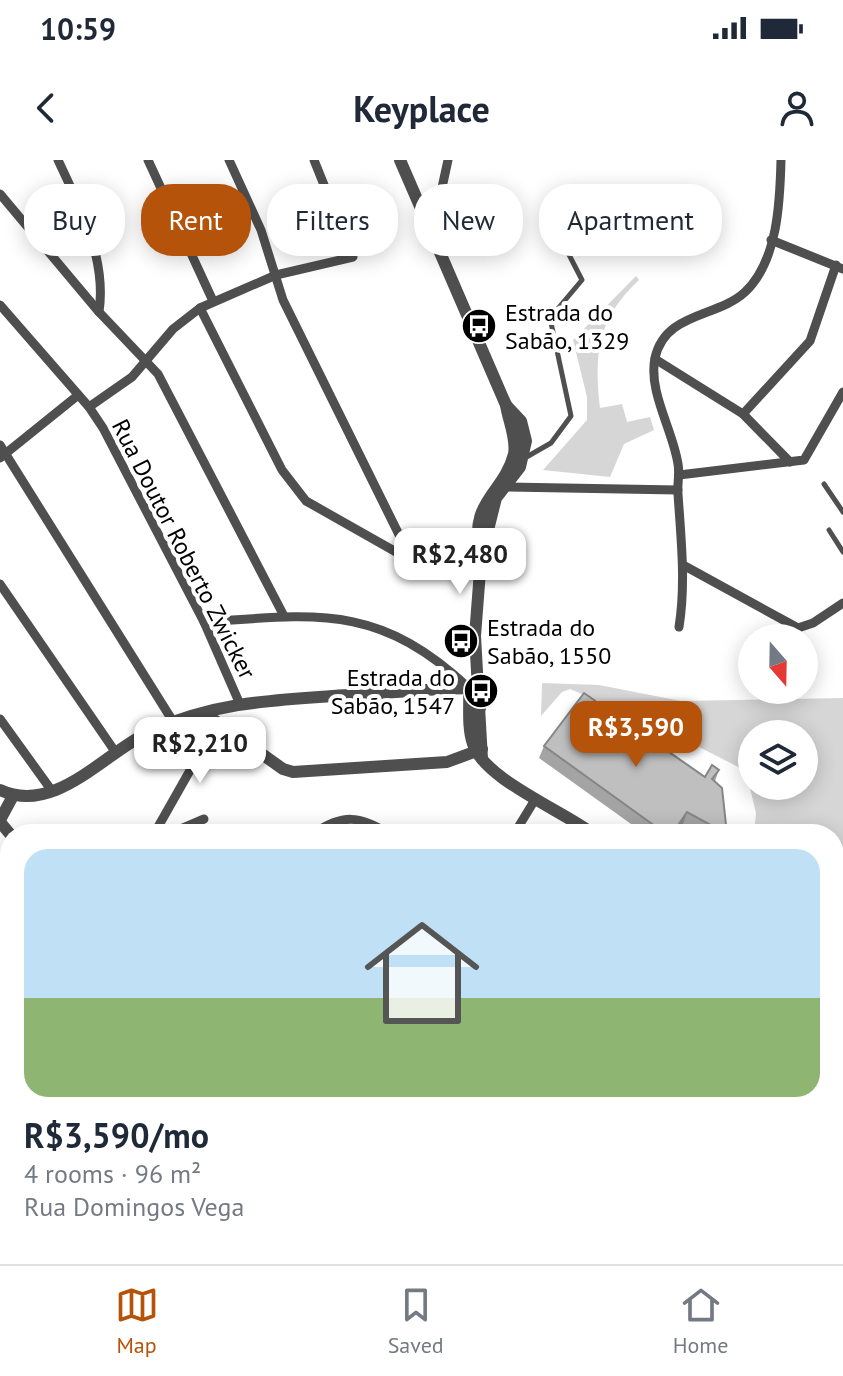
<!DOCTYPE html>
<meta charset="utf-8">
<style>
body{margin:0;font-family:"PT Sans",sans-serif;background:#f2f2f3;color:#1f2937;height:100vh;display:flex;flex-direction:column;font-size:30px;white-space:nowrap}
*{box-sizing:border-box;margin:0}
p{font-size:26px;color:#747a83}
.icon{flex:none;width:44px;height:44px;fill:none;stroke:currentColor;stroke-width:2;stroke-linecap:round;stroke-linejoin:round}
.map{position:relative;flex:1;overflow:hidden}
.details{position:absolute;left:0px;top:664px;width:844px;height:440px;display:flex;flex-direction:column;background:#fff;border-radius:32px 32px 0 0;box-shadow:0 4px 20px #0003}
.details>*{flex:none}
.guide{position:absolute;left:24px;top:24px;width:796px;height:72px;display:flex;gap:16px}
.needle{width:52px;rotate:160deg}
.controls{position:absolute;left:738px;top:464px;display:grid;gap:16px}
.controls a{display:grid;place-items:center;width:80px;height:80px;border-radius:50%;background:#fff;box-shadow:0 4px 20px #0003;font-size:40px}
.price{position:absolute;translate:-50% -68px;padding:0 18px;border-radius:16px;background:#fff;color:#222;font-size:26px;line-height:52px;filter:drop-shadow(0 2px 4px #0008)}
.price::after{content:'';position:absolute;left:50%;top:48px;width:24px;height:18px;margin-left:-12px;background:inherit;clip-path:polygon(0 0,100% 0,50% 100%)}
.price.on{background:#b45309;color:#fff}
ul{padding:0;list-style:none}
li{display:grid;align-content:center;gap:16px;height:424px;padding:0 24px}
li+li{border-top:2px solid #e0e1e3}
li span{display:grid;place-items:center;height:248px;border-radius:24px;color:#555}
li>.icon{margin-inline-start:auto}
span .icon{width:144px;height:144px;fill:#fffc;stroke-width:1}
li b{font-size:34px}
.tag{padding:0 28px;border-radius:32px;background:#fff;box-shadow:0 4px 20px #0003;font-size:28px;line-height:72px}
.tag.on{background:#b45309;color:#fff}
.status{display:flex;justify-content:space-between;align-items:center;height:56px;padding:0 40px;background:#fff;direction:ltr}
.status svg{height:22px;fill:currentColor}
header{display:flex;justify-content:space-between;align-items:center;height:104px;padding:0 24px;background:#fff;font-size:36px;font-weight:700}
.menu{display:flex;justify-content:space-around;align-items:center;height:112px;border-top:2px solid #e0e1e3;background:#fff;font-size:22px;color:#747a83}
.menu a{display:grid;justify-items:center;gap:4px}
.menu .on{color:#b45309}
.map>svg:first-child{display:block}
</style>
<div class="status"><b>10:59</b><svg viewBox="0 0 49 12"><path d="M0 12V9h3v3zM5 12V6h3v6zM10 12V3h3v9zM15 12V0h3v12zM26 1h20v11H26zM47 4h2v5h-2z"/></svg></div>
<header><svg class="icon" aria-label="back" viewBox="0 0 24 24"><path d="M15 5l-7 7 7 7"/></svg>Keyplace<svg class="icon" aria-label="person" viewBox="0 0 24 24"><circle cx="12" cy="8" r="4"/><path d="M4 21q1-7 8-7t8 7"/></svg></header>
<div class="map">
<svg width="843" height="1104" viewBox="0 0 843 1104">
<rect width="100%" height="100%" fill="#fff"/>
<!-- green -->
<g fill="#d6d6d6" fill-rule="evenodd">
<path d="M636,116L639,120C597,159 594,194 600,248L622,244L627,262L650,257L654,270L624,284L610,317L543,310L587,260V237L573,180Z"/>
<path d="M542,523L599,525L681,541L843,538V832L834,827V674H754L756,653L746,611L660,567L570,529L562,532L541,556ZM752,574H804V626H752Z"/>
</g>
<g fill="none" stroke-linecap="round" stroke-linejoin="round">
<!-- service -->
<g stroke="#4f4f4f" stroke-width="5">
<polyline points="523,299 551,283 571,256 550,158 582,120 564,85 572,40"/>
<polyline points="824,324 843,352"/>
<polyline points="829,370 843,392"/>
<polyline points="834,779 843,782"/>
</g>
<!-- minor -->
<g stroke="#4f4f4f" stroke-width="9">
<path d="M58,0C80,47 107,99 99,152"/>
<polyline points="148,0 213,141"/>
<polyline points="229,0 261,70 283,140 412,401"/>
<polyline points="0,34 99,152 158,214 284,456"/>
<polyline points="427,62 438,46 448,0"/>
<polyline points="771,80 843,109"/>
<polyline points="0,145 89,247 103,268 204,462 239,542"/>
<polyline points="200,148 282,310 306,341 412,401"/>
<polyline points="655,199 743,254 790,302"/>
<polyline points="89,247 132,217 173,169 200,148 276,115 353,97 314,0"/>
<polyline points="743,254 810,181 836,105"/>
<polyline points="0,285 174,563"/>
<polyline points="0,298 77,236"/>
<polyline points="679,315 804,300 843,232"/>
<polyline points="503,327 678,330"/>
<polyline points="683,405 798,468 813,463 843,443"/>
<polyline points="0,424 114,590"/>
<path d="M204,462C319,454 379,444 469,528"/>
<path d="M679,467C686,423 681,379 678,334C677,324 680,314 678,304C673,270 648,232 655,198C665,152 717,158 745,132C778,101 780,41 781,0"/>
<polyline points="0,559 52,631"/>
<polyline points="154,674 218,561"/>
<polyline points="169,674 204,659"/>
<path d="M313,674C342,654 360,655 389,674"/>
<polyline points="514,674 536,638"/>
<polyline points="0,775 10,777"/>
<polyline points="834,858 843,845"/>
<polyline points="0,944 10,946"/>
<polyline points="834,945 843,950"/>
<polyline points="834,1031 843,1036"/>
<polyline points="0,1089 10,1046"/>
<polyline points="398,1094 411,1104"/>
<polyline points="554,1094 590,1104"/>
<polyline points="71,1104 73,1094"/>
<polyline points="715,1104 715,1094"/>
<polyline points="724,1104 770,1100 792,1104"/>
</g>
<!-- tertiary -->
<g stroke="#4f4f4f" stroke-width="12">
<path d="M400,0L506,245C508,260 517,278 514,294C503,336 467,340 481,398"/>
<path d="M469,527C470,545 467,567 473,584C484,619 563,651 593,674"/>
<polyline points="204,553 283,609 293,612 447,602 482,589"/>
<polyline points="482,599 475,476 481,398 496,338 520,307 526,281 521,261 506,245"/>
<path d="M0,630C55,656 105,592 151,571C217,541 277,540 348,535C388,533 429,529 469,528L480,548"/>
<polyline points="0,660 13,636"/>
<polyline points="0,662 10,674"/>
<polyline points="834,838 843,843"/>
<polyline points="170,1094 189,1104"/>
</g>
</g>
<!-- wall -->
<polygon fill="#a4a4a4" points="544,586 705,617 719,610 715,621 727,674 700,674 683,664 676,674 645,674 539,598"/>
<!-- shaded-wall -->
<polygon fill="#868686" points="687,652 683,664 676,674 672,674"/>
<!-- building -->
<polygon fill="#bfbfbf" stroke="#868686" stroke-width="2" points="584,533 705,617 712,605 719,610 712,619 722,628 727,674 687,652 672,674 666,674 544,586"/>
<!-- icons -->
<defs>
<g id="bus-disc" transform="scale(1.8)"><circle r="9.5" fill="#000" stroke="#fff"/><path d="M-5-6H5V4H4V6H2V4H-2V6H-4V4H-5ZM-3.5-4V0h7V-4ZM-3.5 1.2v1.5H-2V1.2ZM2 1.2v1.5H3.5V1.2Z" fill="#fff"/></g>
</defs>
<g fill-rule="evenodd">
<use href="#bus-disc" x="479" y="166"/>
<use href="#bus-disc" x="461" y="481"/>
<use href="#bus-disc" x="481" y="531"/>
</g>
<g text-anchor="middle" dominant-baseline="central" stroke-width="8" stroke-linejoin="round" paint-order="stroke">
<!-- poi labels -->
<g font-size="24" fill="#000" stroke="#fff" text-anchor="start">
<text x="505" y="152">Estrada do<tspan x="505" dy="28">Sabão, 1329</tspan></text>
<text x="487" y="467">Estrada do<tspan x="487" dy="28">Sabão, 1550</tspan></text>
<text x="455" y="517" text-anchor="end">Estrada do<tspan x="455" dy="28">Sabão, 1547</tspan></text>
</g>
<!-- street labels -->
<g font-size="24" fill="#000" stroke="#fff">
<text transform="translate(184 389) rotate(63)">Rua Doutor Roberto Zwicker</text>
</g>
</g>
</svg>
<div class="controls">
<a><svg class="needle" viewBox="-14 -14 28 28"><path d="M0-13l5 13h-10z" fill="#e53935"/><path d="M0 13l5-13h-10z" fill="#747a83"/></svg></a>
<a><svg class="icon" aria-label="layers" viewBox="0 0 24 24"><path d="M12 4l9 5-9 5-9-5zM3 14l9 5 9-5"/></svg></a>
</div>
<b class="price" style="left:460px;top:436px">R$2,480</b>
<b class="price on" style="left:636px;top:609px">R$3,590</b>
<b class="price" style="left:200px;top:625px">R$2,210</b>
<div class="guide">
<a class="tag">Buy</a>
<a class="tag on">Rent</a>
<a class="tag">Filters</a>
<a class="tag">New</a>
<a class="tag">Apartment</a>
</div>
<section class="details">
<ul>
<li><span style="background:linear-gradient(#bfe0f5 60%,#8fb573 0)"><svg class="icon" aria-label="home" viewBox="0 0 24 24"><path d="M3 11l9-7 9 7M6 9v11h12V9"/></svg></span><div><b>R$3,590/mo</b><p>4 rooms · 96 m²</p><p>Rua Domingos Vega</p></div></li>
</ul>
</section>
</div>
<nav class="menu">
<a class="on"><svg class="icon" aria-label="map" viewBox="0 0 24 24"><path d="M3 6l6-2 6 2 6-2v14l-6 2-6-2-6 2zM9 4v14M15 6v14"/></svg>Map</a>
<a><svg class="icon" aria-label="saved" viewBox="0 0 24 24"><path d="M7 4h10v16l-5-4-5 4z"/></svg>Saved</a>
<a><svg class="icon" aria-label="home" viewBox="0 0 24 24"><path d="M3 11l9-7 9 7M6 9v11h12V9"/></svg>Home</a>
</nav>
